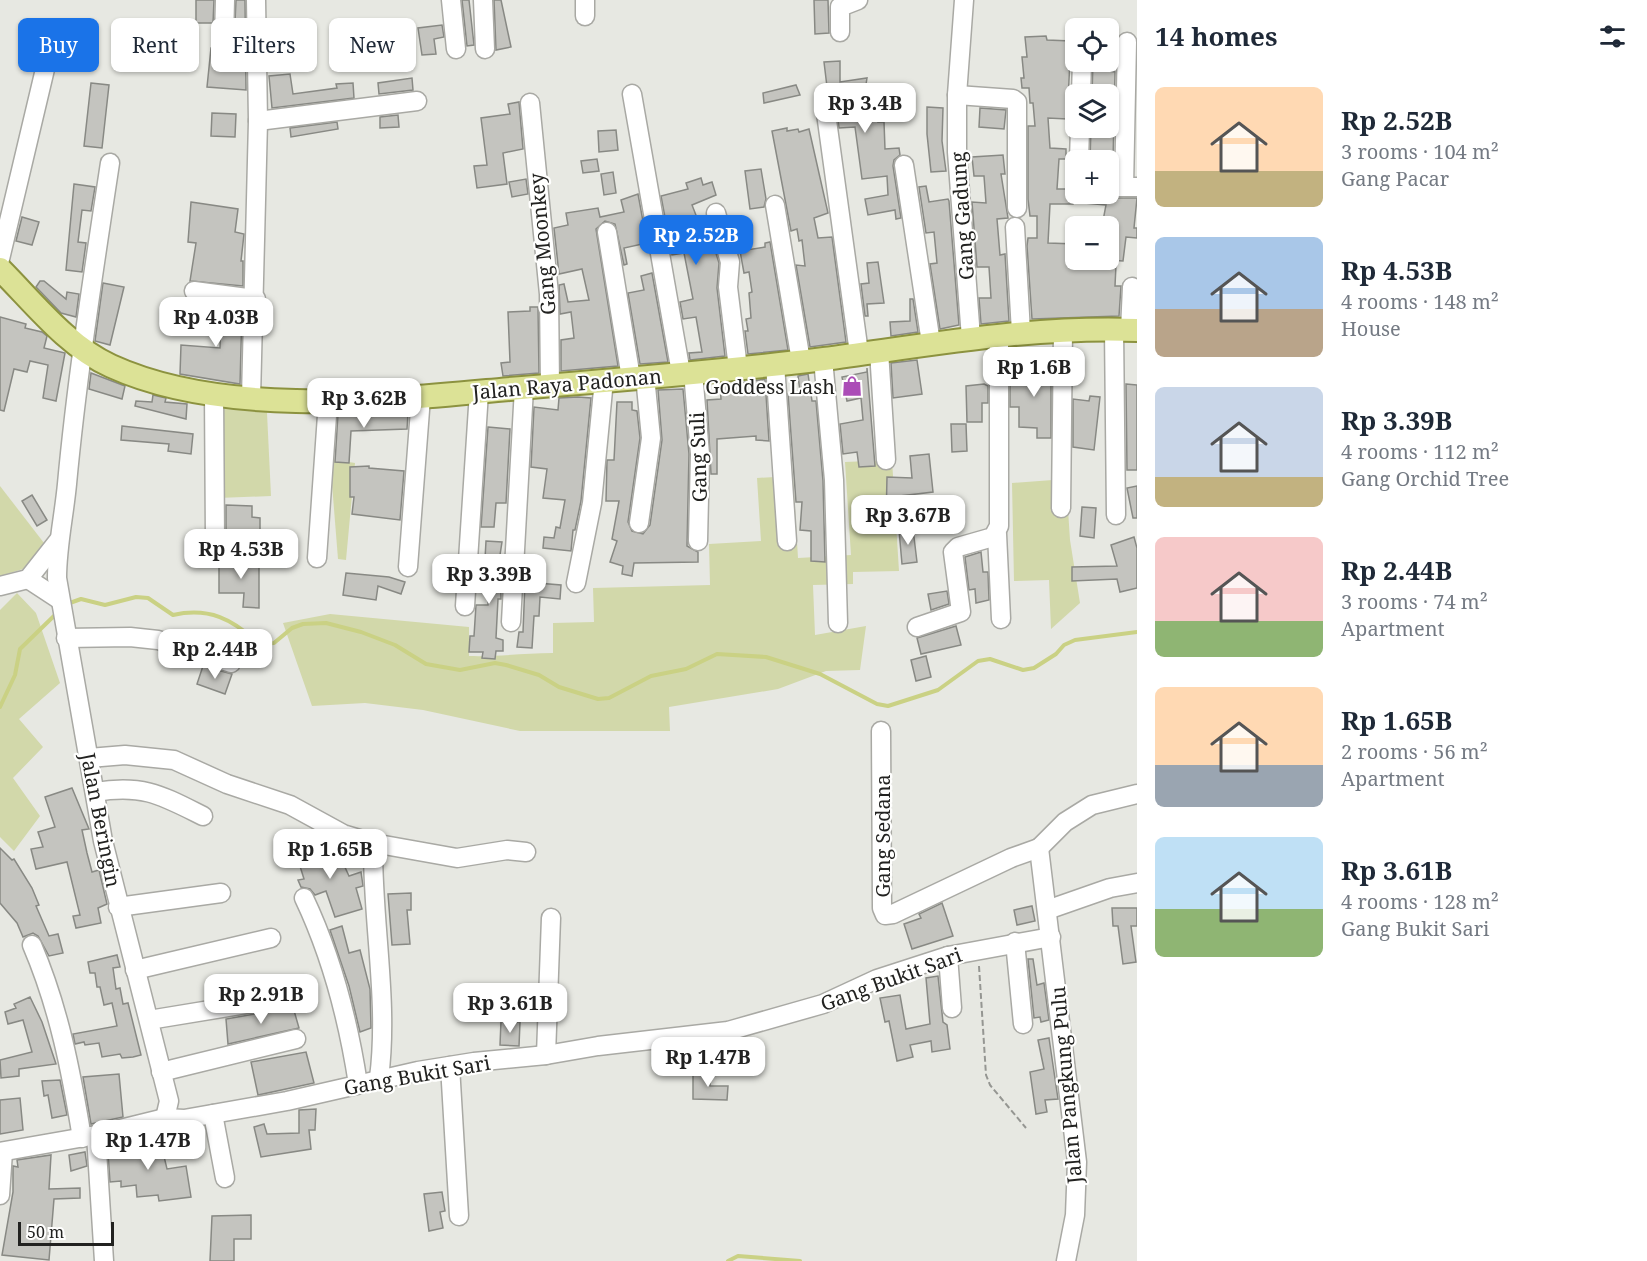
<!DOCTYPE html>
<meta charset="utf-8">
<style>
body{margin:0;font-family:"Noto Serif",serif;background:#f6f6f7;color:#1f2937;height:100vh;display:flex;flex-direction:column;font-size:22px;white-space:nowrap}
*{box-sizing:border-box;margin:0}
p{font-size:20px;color:#747a83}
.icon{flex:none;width:33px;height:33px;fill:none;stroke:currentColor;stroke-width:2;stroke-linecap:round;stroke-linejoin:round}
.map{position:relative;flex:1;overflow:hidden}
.sheet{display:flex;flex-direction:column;background:#fff;width:510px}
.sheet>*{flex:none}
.guide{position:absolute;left:18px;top:18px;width:570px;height:54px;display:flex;gap:12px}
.buttons{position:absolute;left:1065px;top:18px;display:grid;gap:12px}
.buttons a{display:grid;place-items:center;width:54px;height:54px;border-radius:9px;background:#fff;box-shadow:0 2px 4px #0004;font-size:30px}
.scale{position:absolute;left:18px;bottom:15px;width:96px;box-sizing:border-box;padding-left:6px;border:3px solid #222220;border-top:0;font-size:16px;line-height:21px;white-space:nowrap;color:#222220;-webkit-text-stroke:4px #fffffe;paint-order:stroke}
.price{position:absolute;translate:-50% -51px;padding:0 14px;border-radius:12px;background:#fff;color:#222;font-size:20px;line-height:39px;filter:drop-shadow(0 2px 3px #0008)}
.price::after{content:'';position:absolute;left:50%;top:36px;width:18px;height:14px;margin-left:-9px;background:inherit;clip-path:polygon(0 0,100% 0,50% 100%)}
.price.current{background:#1a73e8;color:#fff}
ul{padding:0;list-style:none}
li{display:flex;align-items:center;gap:18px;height:150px;padding:0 18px}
li span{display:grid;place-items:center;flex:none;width:168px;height:120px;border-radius:9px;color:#555}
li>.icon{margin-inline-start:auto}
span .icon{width:72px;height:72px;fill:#fffc;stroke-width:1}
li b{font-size:26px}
h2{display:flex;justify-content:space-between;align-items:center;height:72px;padding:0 18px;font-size:26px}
.chip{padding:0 21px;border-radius:9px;background:#fff;box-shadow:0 2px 4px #0004;font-size:21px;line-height:54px}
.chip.current{background:#1a73e8;color:#fff}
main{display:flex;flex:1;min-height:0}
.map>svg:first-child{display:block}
</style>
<main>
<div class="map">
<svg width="1137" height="1261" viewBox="0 0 1137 1261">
<rect width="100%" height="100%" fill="#e7e8e2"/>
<!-- green -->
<g fill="#d2d8aa">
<polygon points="266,392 271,496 218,498 216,394"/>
<polygon points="330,459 355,463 346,560 338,559"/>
<path d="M892,460L899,571L853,572V584L813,585L815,635L866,626L860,670L826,671L778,689L669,707L670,731H520L423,710L365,703L312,706L283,623L330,614L469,627V656C497,657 524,653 553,653V623L594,622L593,588L710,585L709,544L761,541L757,478L793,476L798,558L851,555L845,462Z"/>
<polygon points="1066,479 1070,540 1080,603 1051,629 1049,580 1014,581 1012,483"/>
<polygon points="0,486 44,543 23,569 0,576"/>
<polygon points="17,593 36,613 60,683 19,719 43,747 13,778 40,816 14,851 0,837 0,610"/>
</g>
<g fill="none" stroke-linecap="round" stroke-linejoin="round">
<!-- stream -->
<g stroke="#cad184" stroke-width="4">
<path d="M67,604L81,599L105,605L136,597L148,598L173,615C209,607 233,619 259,644L274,643L292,628L303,624L326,623L361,632L395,645L426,664L460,670L495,663L506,665L539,675L559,687L598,699L609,698L651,676L686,669L717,654L766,657L820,674L877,704L888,706L938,690L978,661L990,659L1023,670L1034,668L1056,654L1064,645L1075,640L1137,632"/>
<polyline points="0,707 15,675 20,649 57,613"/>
<polyline points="728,1261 738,1256 800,1261"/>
</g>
</g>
<!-- building -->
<g fill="#c4c4bf" stroke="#888984" stroke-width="1.5">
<polygon points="196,0 214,0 213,23 196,23"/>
<polygon points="236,0 245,0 246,90 207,87 211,48 228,50 234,44"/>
<polygon points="462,0 469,0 474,45 467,46"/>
<polygon points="494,0 501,0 511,47 496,50"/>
<polygon points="814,0 828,0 829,33 815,34"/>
<polygon points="442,25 444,37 434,39 436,54 422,55 418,28"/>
<polygon points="1046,36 1047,40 1071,41 1067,119 1048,118 1050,148 1066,149 1066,159 1059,159 1057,189 1073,189 1073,194 1099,194 1108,198 1137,198 1134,228 1137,228 1137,238 1126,237 1123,261 1108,260 1108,226 1102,226 1106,205 1073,202 1073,204 1050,204 1048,243 1076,244 1076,262 1116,265 1115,286 1121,286 1119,316 1032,319 1027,246 1028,238 1037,238 1037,216 1030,216 1028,199 1028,126 1035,126 1033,103 1030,103 1029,88 1022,88 1021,78 1024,78 1022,57 1027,57 1025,37"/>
<polygon points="840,61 840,82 867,78 865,91 883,95 878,122 884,122 885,149 899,148 900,155 894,160 893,166 901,218 896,219 895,210 868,215 865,199 888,195 887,176 862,179 855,127 839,128 836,104 828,95 824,62"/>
<polygon points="1093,62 1103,62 1102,70 1115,72 1113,160 1090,160 1091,128 1108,128 1108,94 1092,94"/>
<polygon points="290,74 293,94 337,88 336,84 353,83 354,98 272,108 269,76"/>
<polygon points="412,78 413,90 379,94 378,83"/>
<polygon points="91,83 109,85 102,148 84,146"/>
<polygon points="796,85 800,95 764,103 763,93"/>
<polygon points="519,102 523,149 503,153 507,184 477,188 474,166 487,165 481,118 510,114 508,104"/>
<polygon points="927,107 943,108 942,141 946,171 931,172 927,134"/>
<polygon points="980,108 1006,110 1004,129 979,127"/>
<polygon points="212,113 236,114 235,137 211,136"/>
<polygon points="398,115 399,127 380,128 380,117"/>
<polygon points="337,122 338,129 291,137 290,128"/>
<polygon points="787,128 787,131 798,129 799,132 809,129 828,213 814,218 818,238 832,237 846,342 810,347 796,265 805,266 802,240 799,241 797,229 791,231 772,131"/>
<polygon points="616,130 618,150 599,152 598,131"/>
<polygon points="1003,155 1005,174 1001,174 1008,218 997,219 1000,255 1005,254 1009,321 981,324 979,298 991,298 989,267 977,267 972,202 986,203 984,176 974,176 972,157"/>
<polygon points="597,159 599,171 583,173 581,161"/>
<polygon points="761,169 766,199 764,207 750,209 745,171"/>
<polygon points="613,172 616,193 604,195 601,174"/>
<polygon points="701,178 703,185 712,182 716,195 692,205 699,223 697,224 701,249 714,247 719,263 717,288 725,356 690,360 689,353 702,352 696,317 683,319 680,302 693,299 684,253 672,255 661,196 688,189 686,183"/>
<polygon points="526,179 528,194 512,197 509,182"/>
<polygon points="74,184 95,187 91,211 82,210 78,242 86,243 82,272 66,270"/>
<polygon points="926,186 929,202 948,199 949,201 959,325 940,329 930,264 937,263 934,232 926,233 919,187"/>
<polygon points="638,194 647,243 624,248 627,264 624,265 615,224 605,221 596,229 618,366 561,371 561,340 574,338 571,312 560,314 559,285 564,284 568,302 589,300 582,269 559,274 554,228 568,225 566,213 598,208 600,217 624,212 621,200"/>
<polygon points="191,202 238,209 235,232 244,234 241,261 243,261 243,286 190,281 196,243 188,242"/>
<polygon points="22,217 39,222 32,245 16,241"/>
<polygon points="770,242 788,350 748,354 745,331 748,331 746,319 751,318 749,293 752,292 749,272 744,273 740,251 765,247 765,243"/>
<polygon points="878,262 884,303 867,304 868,316 865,316 861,284 869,283 867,263"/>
<polygon points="652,273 668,362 640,364 628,293 644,290 641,276"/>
<polygon points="40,281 44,281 66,299 67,292 79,294 76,317 61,313 36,287"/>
<polygon points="103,283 124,287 110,345 95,341"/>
<polygon points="910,299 913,299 918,332 891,336 890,322 910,321"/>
<polygon points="186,305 242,310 240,384 180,374 181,345 220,348 221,319 185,316"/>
<polygon points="530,307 538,307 539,373 503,376 501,363 510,362 508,312 530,311"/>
<polygon points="0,317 26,324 25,328 42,332 47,336 44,348 65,353 56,401 43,398 48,365 30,361 27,372 14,369 4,411 0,410"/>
<polygon points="917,360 922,394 893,398 891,363"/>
<polygon points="1026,360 1051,364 1051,438 1037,438 1037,428 1019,427 1019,407 1010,407 1010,382 1022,382"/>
<polygon points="867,368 875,466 859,467 857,452 843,454 840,424 863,420 861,398 847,401 842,377 867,372"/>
<polygon points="91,373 125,386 122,399 89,389"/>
<polygon points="808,374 812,401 816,401 823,481 825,562 811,561 811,531 800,530 802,502 796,502 788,394 800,391 798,376"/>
<polygon points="765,379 769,441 756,440 756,436 717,439 717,474 711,474 707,400 721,399 720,386"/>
<polygon points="984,384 988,386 988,403 982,403 982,422 967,422 966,386"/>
<polygon points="1126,384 1137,385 1137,470 1127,470"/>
<polygon points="683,389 689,454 687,546 698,552 698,562 634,563 632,576 622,574 623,566 610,562 617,541 612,539 619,501 606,501 607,460 614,460 617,402 632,402 632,410 637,411 640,438 628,522 632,531 643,534 650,525 662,440 658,390"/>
<polygon points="153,395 166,398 165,402 187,404 186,419 135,406 136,401 152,402"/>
<polygon points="1090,396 1100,397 1094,450 1073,447 1073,399 1089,401"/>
<polygon points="578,397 591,398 581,501 575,530 573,530 571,551 543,548 544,537 554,538 556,527 560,528 565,500 543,498 547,469 531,467 534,407 558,410 559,398"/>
<polygon points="408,413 407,429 351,431 349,463 335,462 338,414"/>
<polygon points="951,424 966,424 967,451 952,452"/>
<polygon points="122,426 193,434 191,454 168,451 169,444 121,440"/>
<polygon points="488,427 510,429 506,503 496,503 494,527 481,527"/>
<polygon points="929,454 933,492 900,496 901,520 886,521 887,477 912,478 910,456"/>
<polygon points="369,466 369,468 404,471 400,520 352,514 354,497 350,497 350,467"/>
<polygon points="1137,486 1137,518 1133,518 1127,488"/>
<polygon points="32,495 47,520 37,526 22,501"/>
<polygon points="226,505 252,506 252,517 260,518 260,539 226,538"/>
<polygon points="1082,507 1096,508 1094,538 1080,536"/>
<polygon points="913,529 917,562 902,564 899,530"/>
<polygon points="1134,537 1137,548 1137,588 1120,592 1117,579 1072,581 1072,567 1117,566 1111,545"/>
<polygon points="486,541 502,542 500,555 501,599 498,599 496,638 503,640 503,651 496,651 495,659 482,658 483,652 469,652 470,636 474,636 476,605 488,605 489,582 478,582 479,559 485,559"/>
<polygon points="981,552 983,572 988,572 989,600 976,603 975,589 969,590 965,557"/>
<polygon points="219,559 259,562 259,608 243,607 244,593 219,593"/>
<polygon points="346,573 389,577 405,582 401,594 378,586 376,600 343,595"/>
<polygon points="525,582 561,585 560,599 540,597 539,616 534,616 532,648 517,647 519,632 523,632"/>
<polygon points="947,591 949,604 931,610 928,594"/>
<polygon points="956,626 961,645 921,654 917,638"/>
<polygon points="926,656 931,677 916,681 911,660"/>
<polygon points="203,666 232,674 225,694 197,684"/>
<polygon points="72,788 89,829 82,830 87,853 92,872 99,870 107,904 98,908 101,923 76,928 73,916 80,915 67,862 36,869 31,849 43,847 38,832 55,827 45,797"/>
<polygon points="310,842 317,864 339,854 349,876 361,872 363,886 356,888 362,909 335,917 326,891 315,895 310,889 301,887 298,880 304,879 294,847"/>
<polygon points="0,848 12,860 14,859 32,888 39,905 36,906 49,936 58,934 63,953 49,956 38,936 33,933 23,937 17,923 0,903"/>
<polygon points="411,893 411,910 407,910 410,944 392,945 388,894"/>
<polygon points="942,903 953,936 912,949 904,924 921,918 919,914"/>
<polygon points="1032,906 1035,921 1017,925 1014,910"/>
<polygon points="1112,908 1137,908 1137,926 1131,926 1136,962 1123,964 1118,926 1113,926"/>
<polygon points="342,926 349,953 360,950 370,989 371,1028 360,1032 349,986 330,930"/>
<polygon points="117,955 120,967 113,968 116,989 120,988 123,1004 128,1003 141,1055 133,1057 122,1058 120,1054 102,1057 99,1043 85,1045 84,1042 75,1044 73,1034 117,1026 112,1003 104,1005 100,987 97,987 95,973 90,973 88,962"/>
<polygon points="1028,959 1033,959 1037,985 1044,983 1049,1020 1041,1022 1040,1017 1034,1018"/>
<polygon points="938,976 943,1022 947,1025 950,1049 932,1052 931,1041 910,1045 913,1057 897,1061 889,1021 885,1022 880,998 900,995 906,1029 930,1024 926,978"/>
<polygon points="30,997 42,1022 56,1064 19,1069 19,1076 1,1078 0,1060 32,1052 23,1020 8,1024 5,1012 16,1008 14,1004"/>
<polygon points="280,1006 280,1010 293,1007 299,1028 228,1044 226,1019 261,1013"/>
<polygon points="501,1021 520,1022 519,1046 500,1045"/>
<polygon points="1049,1038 1058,1099 1045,1100 1047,1112 1036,1114 1030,1072 1044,1069 1038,1040"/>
<polygon points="306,1052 314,1083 258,1095 251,1062"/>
<polygon points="693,1073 710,1073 710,1086 728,1086 727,1100 693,1099"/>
<polygon points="119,1074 123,1117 91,1124 83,1077"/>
<polygon points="60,1080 67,1115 52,1118 48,1095 44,1096 42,1081"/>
<polygon points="20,1098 23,1130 0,1134 0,1100"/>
<polygon points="316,1109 315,1130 309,1130 311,1149 261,1157 254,1127 264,1124 267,1134 299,1133 299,1110"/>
<polygon points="156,1132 159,1149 162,1148 167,1169 186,1166 191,1197 159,1201 158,1195 137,1197 136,1185 121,1187 121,1181 110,1182 108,1153 117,1152 117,1147 145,1143 144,1135"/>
<polygon points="85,1152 87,1166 71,1171 69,1155"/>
<polygon points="51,1155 49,1189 80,1188 80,1198 54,1199 49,1260 2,1255 13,1192 13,1166 18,1167 17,1160"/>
<polygon points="442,1192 445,1211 440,1212 443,1228 429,1231 424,1194"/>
<polygon points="251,1215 251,1239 234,1239 234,1261 210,1261 212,1216"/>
</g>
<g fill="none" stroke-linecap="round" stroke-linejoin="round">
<!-- minor casing -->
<g stroke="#a9a9a4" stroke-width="21">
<g id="minor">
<polyline points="451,0 456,49"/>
<polyline points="483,0 485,49"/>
<polyline points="585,0 585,16"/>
<polyline points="964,0 957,95 957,152 971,338"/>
<polyline points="840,32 840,7 858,0"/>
<polyline points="224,39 225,0"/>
<polyline points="632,94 681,373"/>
<polyline points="1081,94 1082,62"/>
<polyline points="957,95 1013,99 1017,102 1017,208"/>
<polyline points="530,103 549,294 550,385"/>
<polyline points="825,106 859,353"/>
<polyline points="258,121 417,101"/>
<polyline points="1079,160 1080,128"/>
<path d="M110,163C94,269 77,376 67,484C64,516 57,546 57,578L103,841L169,1101L165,1118"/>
<polyline points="904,165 931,343"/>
<polyline points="1108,187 1137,187"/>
<polyline points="1124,187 1127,42"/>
<polyline points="775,205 801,361"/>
<polyline points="716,213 730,262 728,287 738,368"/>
<polyline points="1015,227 1021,332"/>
<polyline points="607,232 631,378"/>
<polyline points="0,259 50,48"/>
<polyline points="194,291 256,299"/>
<polyline points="1114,329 1116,515"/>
<polyline points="1130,330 1132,287"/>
<polyline points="879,351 886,460"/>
<polyline points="823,359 834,480 838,623"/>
<polyline points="775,364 787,541"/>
<polyline points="693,372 700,454 698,541"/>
<polyline points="214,393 215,541"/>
<polyline points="251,398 258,121 256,0"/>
<polyline points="1061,508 1063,330"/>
<polyline points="639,523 651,438 645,376"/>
<polyline points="997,534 1001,619"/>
<polyline points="317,558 328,401"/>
<polyline points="408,567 421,397"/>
<polyline points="28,579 60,600"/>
<polyline points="576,583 592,503 604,380"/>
<polyline points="0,586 28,579 58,541"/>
<polyline points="465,606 479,392"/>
<polyline points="511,622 524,388"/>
<polyline points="917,627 961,612 953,552 958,547 993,537 999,526 999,335"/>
<polyline points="66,638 130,637 158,640 231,663"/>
<polyline points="881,731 882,908 885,915 893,914 1011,858 1039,848"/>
<polyline points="89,758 125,755 174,760 227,784 290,805 343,834 373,843 457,858 507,850 526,852"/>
<path d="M95,792C143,784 161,795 203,816"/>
<path d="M373,843C372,921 389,1001 379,1078"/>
<polyline points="1039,848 1077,1162 1075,1215 1066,1261"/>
<polyline points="1039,848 1065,822 1092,805 1137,794"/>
<path d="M304,898C332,957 348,1019 358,1084"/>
<polyline points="118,907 221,893"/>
<polyline points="1047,910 1110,888 1137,883"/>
<polyline points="1015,942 1023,1024"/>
<path d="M32,945C59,1008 71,1071 82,1138"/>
<polyline points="948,956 952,1008"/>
<polyline points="135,970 271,938"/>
<polyline points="149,1020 259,1002"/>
<polyline points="546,1055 551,918"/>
<polyline points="450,1066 459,1216"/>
<polyline points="161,1072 296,1039"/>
<polyline points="213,1114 225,1178"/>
<polyline points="96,1135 104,1261"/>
<polyline points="0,1152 96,1135 165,1118 184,1119 287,1101 418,1071 474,1062 546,1055 598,1046 728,1031 823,1004 877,979 948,956 1051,937"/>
<polyline points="0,1195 3,1152"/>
</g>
</g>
<!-- major casing -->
<g stroke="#8c923f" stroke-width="26">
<path id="major" d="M0,269C34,303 67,346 111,366C218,415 372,402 487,391C599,381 712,373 824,359C929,345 1031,326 1137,330"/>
</g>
<!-- path -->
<polyline stroke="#959692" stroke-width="2" stroke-dasharray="6 3" stroke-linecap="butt" points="979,966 986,1075 990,1085 1026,1128"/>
<!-- minor -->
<use href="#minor" stroke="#fff" stroke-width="18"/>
<!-- major -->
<use href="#major" stroke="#dce296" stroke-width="22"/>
</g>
<!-- icons -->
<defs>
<g id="shop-bare" transform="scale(1.62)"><path d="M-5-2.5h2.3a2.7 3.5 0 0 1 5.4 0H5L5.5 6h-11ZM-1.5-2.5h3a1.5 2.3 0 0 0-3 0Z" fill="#ab4db7" stroke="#fffffe" stroke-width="2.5" paint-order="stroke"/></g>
</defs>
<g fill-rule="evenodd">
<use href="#shop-bare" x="852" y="386"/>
</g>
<g text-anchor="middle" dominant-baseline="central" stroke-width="4.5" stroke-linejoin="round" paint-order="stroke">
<!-- street labels -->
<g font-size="20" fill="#222220" stroke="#fffffe">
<text transform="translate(962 216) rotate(-94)">Gang Gadung</text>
<text transform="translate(542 244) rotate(-95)">Gang Moonkey</text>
<text transform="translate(567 384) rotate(-5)">Jalan Raya Padonan</text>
<text transform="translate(698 457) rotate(-92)">Gang Suli</text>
<text transform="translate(101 820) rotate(79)">Jalan Beringin</text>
<text transform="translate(882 836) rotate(-90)">Gang Sedana</text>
<text transform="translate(891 979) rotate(-20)">Gang Bukit Sari</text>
<text transform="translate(417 1075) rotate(-10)">Gang Bukit Sari</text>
<text transform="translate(1066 1085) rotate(-95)">Jalan Pangkung Pulu</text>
</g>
<!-- poi labels -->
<g font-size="20" fill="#222220" stroke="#fffffe" text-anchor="end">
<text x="835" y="386">Goddess Lash</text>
</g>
</g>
</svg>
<div class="buttons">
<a><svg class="icon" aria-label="locate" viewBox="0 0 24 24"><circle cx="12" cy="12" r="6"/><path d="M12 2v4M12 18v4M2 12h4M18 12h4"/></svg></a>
<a><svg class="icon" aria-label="layers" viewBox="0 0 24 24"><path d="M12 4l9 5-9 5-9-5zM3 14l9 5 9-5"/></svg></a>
<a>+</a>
<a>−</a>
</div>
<div class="scale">50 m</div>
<b class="price" style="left:865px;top:134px">Rp 3.4B</b>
<b class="price current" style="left:696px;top:266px">Rp 2.52B</b>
<b class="price" style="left:216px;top:348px">Rp 4.03B</b>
<b class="price" style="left:1034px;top:398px">Rp 1.6B</b>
<b class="price" style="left:364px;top:429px">Rp 3.62B</b>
<b class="price" style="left:908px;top:546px">Rp 3.67B</b>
<b class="price" style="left:241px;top:580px">Rp 4.53B</b>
<b class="price" style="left:489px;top:605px">Rp 3.39B</b>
<b class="price" style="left:215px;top:680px">Rp 2.44B</b>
<b class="price" style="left:330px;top:880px">Rp 1.65B</b>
<b class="price" style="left:261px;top:1025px">Rp 2.91B</b>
<b class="price" style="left:510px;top:1034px">Rp 3.61B</b>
<b class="price" style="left:708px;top:1088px">Rp 1.47B</b>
<b class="price" style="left:148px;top:1171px">Rp 1.47B</b>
<div class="guide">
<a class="chip current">Buy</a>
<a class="chip">Rent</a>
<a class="chip">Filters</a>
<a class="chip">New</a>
</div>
</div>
<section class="sheet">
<h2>14 homes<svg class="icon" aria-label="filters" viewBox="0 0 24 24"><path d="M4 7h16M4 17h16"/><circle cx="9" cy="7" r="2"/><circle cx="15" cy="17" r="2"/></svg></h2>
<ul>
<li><span style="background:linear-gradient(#ffd9b3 70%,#c2b280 0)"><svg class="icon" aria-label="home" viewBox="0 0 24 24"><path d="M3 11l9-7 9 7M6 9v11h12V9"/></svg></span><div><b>Rp 2.52B</b><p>3 rooms · 104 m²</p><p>Gang Pacar</p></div></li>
<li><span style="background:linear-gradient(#a9c7e8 60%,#b9a48a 0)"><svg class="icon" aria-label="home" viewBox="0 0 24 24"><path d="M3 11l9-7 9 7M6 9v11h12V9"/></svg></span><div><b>Rp 4.53B</b><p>4 rooms · 148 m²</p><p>House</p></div></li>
<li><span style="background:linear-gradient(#c9d6e8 75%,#c2b280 0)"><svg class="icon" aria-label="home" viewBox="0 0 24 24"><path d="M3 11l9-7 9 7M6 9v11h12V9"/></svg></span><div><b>Rp 3.39B</b><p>4 rooms · 112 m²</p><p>Gang Orchid Tree</p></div></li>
<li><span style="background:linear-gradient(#f6c9c9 70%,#8fb573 0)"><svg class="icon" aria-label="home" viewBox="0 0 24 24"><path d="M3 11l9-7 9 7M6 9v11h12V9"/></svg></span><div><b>Rp 2.44B</b><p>3 rooms · 74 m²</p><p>Apartment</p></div></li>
<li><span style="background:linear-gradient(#ffd9b3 65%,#9aa5b1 0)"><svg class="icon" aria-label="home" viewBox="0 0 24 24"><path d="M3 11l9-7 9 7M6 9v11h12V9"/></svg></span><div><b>Rp 1.65B</b><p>2 rooms · 56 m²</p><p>Apartment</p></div></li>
<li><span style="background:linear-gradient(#bfe0f5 60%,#8fb573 0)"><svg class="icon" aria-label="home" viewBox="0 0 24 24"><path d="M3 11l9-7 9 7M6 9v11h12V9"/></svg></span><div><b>Rp 3.61B</b><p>4 rooms · 128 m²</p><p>Gang Bukit Sari</p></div></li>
</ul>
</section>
</main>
